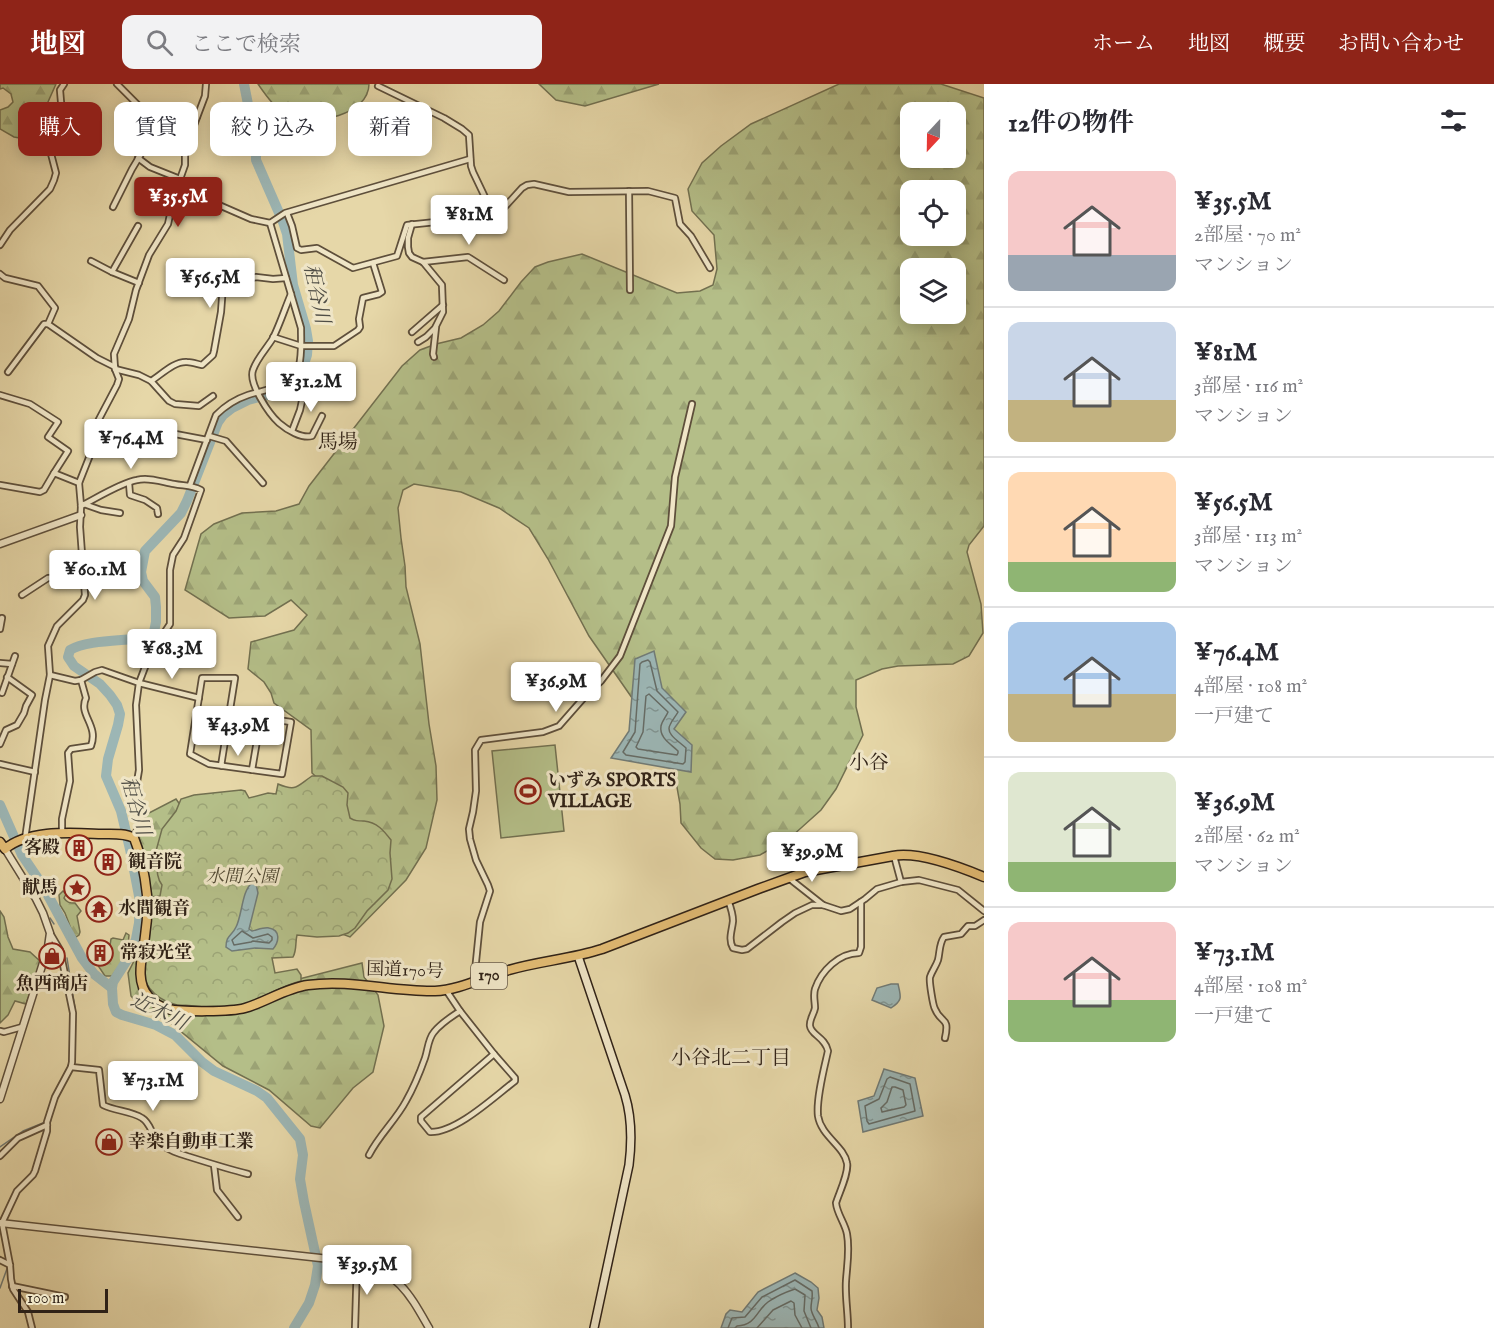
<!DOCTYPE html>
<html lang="ja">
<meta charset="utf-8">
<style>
body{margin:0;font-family:"IM FELL English","Noto Serif JP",serif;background:#f2f2f3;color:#2b2b33;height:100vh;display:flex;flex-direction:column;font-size:22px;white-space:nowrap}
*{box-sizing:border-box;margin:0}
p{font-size:20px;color:#7c7c81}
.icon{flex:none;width:33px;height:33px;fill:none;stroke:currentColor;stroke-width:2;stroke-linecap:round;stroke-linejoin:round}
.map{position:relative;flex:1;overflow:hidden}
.details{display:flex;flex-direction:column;background:#fff;width:510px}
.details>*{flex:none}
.guide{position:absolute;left:18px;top:18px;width:570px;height:54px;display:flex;gap:12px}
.needle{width:39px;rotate:202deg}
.buttons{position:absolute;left:900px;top:18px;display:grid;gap:12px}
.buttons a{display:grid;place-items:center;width:66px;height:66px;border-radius:12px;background:#fff;box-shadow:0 3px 15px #0003;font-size:30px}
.scale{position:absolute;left:18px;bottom:15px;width:90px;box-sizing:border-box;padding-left:6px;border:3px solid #302217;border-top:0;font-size:16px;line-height:21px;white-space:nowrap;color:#302217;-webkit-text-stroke:4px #efe5c6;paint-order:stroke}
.price{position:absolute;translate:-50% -51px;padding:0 14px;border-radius:6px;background:#fff;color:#222;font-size:20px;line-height:39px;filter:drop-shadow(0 2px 3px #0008)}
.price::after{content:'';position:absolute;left:50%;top:36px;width:18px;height:14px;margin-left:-9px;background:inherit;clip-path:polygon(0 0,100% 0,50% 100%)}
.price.current{background:#8f2418;color:#fff}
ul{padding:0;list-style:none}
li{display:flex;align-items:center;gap:18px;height:150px;padding:0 24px}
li+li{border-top:2px solid #e1e1e2}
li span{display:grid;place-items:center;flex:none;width:168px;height:120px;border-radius:12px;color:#555}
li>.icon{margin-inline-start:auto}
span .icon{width:72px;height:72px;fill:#fffc;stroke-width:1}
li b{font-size:26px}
h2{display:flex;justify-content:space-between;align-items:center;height:72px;padding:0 24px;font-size:26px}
.tag{padding:0 21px;border-radius:12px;background:#fff;box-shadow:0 3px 15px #0003;font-size:21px;line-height:54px}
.tag.current{background:#8f2418;color:#fff}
header{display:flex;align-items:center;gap:36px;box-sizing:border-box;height:84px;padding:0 30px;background:#8f2418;color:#fff}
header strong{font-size:28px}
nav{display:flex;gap:33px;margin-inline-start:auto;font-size:21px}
.search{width:420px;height:54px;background:#f2f2f3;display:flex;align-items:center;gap:15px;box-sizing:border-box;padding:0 21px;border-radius:12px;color:#7c7c81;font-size:22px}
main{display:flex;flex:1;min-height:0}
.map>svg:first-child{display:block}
</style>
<header>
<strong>地図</strong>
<div class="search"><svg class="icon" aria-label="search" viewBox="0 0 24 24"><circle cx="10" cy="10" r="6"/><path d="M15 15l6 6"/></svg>ここで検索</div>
<nav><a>ホーム</a><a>地図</a><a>概要</a><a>お問い合わせ</a></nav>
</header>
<main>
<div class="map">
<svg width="984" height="1244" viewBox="0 0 984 1244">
<defs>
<pattern id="forest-firs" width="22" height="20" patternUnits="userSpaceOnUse" patternTransform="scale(1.5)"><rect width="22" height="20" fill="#b4be88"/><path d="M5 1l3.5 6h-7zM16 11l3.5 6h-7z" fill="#9ba375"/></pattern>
<pattern id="park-crowns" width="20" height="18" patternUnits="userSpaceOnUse" patternTransform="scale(1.5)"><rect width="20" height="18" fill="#b4be88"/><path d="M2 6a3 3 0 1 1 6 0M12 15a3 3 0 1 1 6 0" fill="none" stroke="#9ba375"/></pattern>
<pattern id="water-ripples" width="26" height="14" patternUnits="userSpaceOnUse" patternTransform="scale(1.5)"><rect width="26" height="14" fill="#9cb6b5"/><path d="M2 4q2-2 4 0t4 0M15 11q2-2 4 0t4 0" fill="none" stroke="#809492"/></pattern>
</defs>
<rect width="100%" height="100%" fill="#e6d7a8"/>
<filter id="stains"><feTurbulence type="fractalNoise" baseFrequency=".00333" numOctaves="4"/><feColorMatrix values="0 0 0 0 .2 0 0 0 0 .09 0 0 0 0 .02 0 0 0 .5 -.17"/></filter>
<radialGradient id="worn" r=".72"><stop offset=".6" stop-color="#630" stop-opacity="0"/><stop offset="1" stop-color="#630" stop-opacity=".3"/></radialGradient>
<!-- forest -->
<g fill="url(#forest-firs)" stroke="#727050" stroke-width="1.5" fill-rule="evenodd">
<polygon points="0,0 56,0 31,56 14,53 0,45 0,26 8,23 13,18 11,10 3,4 0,5"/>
<path d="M258,0H369C369,31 314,42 291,33C276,26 267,13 258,0Z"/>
<polygon points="539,0 659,0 585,22 556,16"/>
<path d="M839,0H941L984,14V442L969,461L967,468L981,520L983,549L969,572L953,580L898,582L882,585L856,596V623L863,651L836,705L821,726L791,753L760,771L733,776L715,775L701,764L681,739L680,720L673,681L646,634L589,552L548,475L529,444L499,424L461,408L414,400L403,406L398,424L401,454L405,482L406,503L420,560L429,640L436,682L437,716L426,764L406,796L350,853L312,839L330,706L312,689L311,646L274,619L271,609L264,598L248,585L251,558L294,546L307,531L291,516L265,532L229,534L185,506L201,450L214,440L242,429L276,427L299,420L309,402L402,282L420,266L436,260L461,254L483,241L499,227L521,198L535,183L548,178L582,170L677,209L700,207L713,201L717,185L714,151L692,127L688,105L702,79L721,62L751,40ZM910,28H956V74H910ZM910,106H956V152H910ZM910,184H956V230H910Z"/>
<path d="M176,715L186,729L221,915L362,879L364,893L378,911L384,942L373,988L353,1004L320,1044L311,1042L269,1006L223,982L168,937L142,925L131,912L128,889L139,867L142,821L150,810C148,791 146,768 137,750L145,731Z"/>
<path d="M63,807L66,810L64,814C67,819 70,819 75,819L81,827L77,832L80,848L79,851L76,853L73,850L65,829L60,821L59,811Z"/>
<polygon points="0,827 4,833 8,853 13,865 30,868 41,878 26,920 15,917 8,931 0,939"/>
<polygon points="126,849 129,851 127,871 112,892 105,892 97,880 97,878 102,876 105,877 109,868 111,855 113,854 123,856"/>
</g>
<!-- park -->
<path fill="url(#park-crowns)" stroke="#727050" stroke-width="1.5" d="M312,692H322L343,703L348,709L347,721L350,734C355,737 358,737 364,737C377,738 384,747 391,756L390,769L392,795L388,806L367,827L355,844L348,849L339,852L317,853L297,851C295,859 297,866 293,873L272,874L275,889L297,885L301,891V897C280,902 261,916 239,922C219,927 197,921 177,921C161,917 144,906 144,887C144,878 148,869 149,860C150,844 151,829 151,813L160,812L162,801C154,790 159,779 156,767L162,745L176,727L181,715L194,711L241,706L245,707L249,714L268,709L276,710L278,700C297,708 297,702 312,692Z"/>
<!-- garden -->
<polygon fill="#b4be88" stroke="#727050" stroke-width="1.5" points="555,661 564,747 501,754 492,667"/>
<!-- water -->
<g fill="url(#water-ripples)" stroke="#717b76" stroke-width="1.5">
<polygon points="654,567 662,604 686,628 674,645 692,661 691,688 611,674 629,647 635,575"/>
<path d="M252,799L256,800L258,809L249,845L252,847C257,846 264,843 269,844C281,846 279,858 273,865L255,864L232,867L226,863C226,851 232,852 236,843C242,832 242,806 252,799Z"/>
<path d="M891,900H898C901,913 903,916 891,924L872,916L877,904Z"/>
<polygon points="884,985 915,994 923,1032 863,1048 858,1017 874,1012"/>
<polygon points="795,1189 811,1198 818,1204 819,1214 817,1226 822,1233 824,1244 721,1244 726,1230 730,1226 742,1228 758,1208"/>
</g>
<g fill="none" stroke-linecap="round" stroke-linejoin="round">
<!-- shore -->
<g stroke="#666c66" stroke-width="1.5">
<path d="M648,576L650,578L657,607L678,628C676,632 672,636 670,641C665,650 680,658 686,664L685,678L683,680L626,671L623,668L635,648L640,580L642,578Z"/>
<path d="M649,610L668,628C666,633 662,637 661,642C659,654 671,660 678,667V669L677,671L638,665L636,663L643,648L646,612Z"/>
<polygon points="242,847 253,854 268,850 272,853 272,856 269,859 253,857 251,858 234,861 232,856"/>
<polygon points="890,993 910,1000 915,1027 869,1040 867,1037 865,1022 879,1015 887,995"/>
<polygon points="892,1003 895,1003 903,1006 906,1021 904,1023 882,1028 881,1024 887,1018"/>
<path d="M728,1244L732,1234L745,1233L762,1213L795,1196L812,1207C813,1214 811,1218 811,1224C811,1230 817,1237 819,1244"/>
<path d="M735,1244L737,1242C756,1241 756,1227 768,1218C775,1213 786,1208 795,1205L805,1211L804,1227L811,1244"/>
<polyline points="757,1244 773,1226 791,1217 794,1219 795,1231 802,1244"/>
</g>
<!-- stream -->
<g stroke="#717b76" stroke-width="1.5">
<polyline points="50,834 54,840"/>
<polyline points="67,874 75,924 74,977"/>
<polyline points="54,1023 60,1008"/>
<polyline points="49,1043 51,1035"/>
<polyline points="20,1051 43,1040"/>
<polyline points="0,1063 23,1047 43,1039"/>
<polyline points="0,1204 8,1182"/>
</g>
<!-- river -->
<g stroke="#9cb6b5" stroke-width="10">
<path d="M244,0L256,61V76L283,138L287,150L293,201L306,245L308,257L307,271L301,289L291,301L279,308L248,316L232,324L223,331L218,338L187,417L181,429L145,467L141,488L143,497L155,513L156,523V538L154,548L149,553L142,554C122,557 86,556 70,566L68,573L74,582L100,600L110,611L117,621L120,630L118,641L108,675L106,692L121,727L130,765L140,817L139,839L136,855L129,873L113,898L112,904L113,920L116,928L122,931L156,941L175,951L202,978L214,987L257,1007L267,1014L300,1055L303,1071L300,1095L304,1118L318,1182L315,1201L309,1219L294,1244"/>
<polyline points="0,721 22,771 43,802 82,874 94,890 112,904"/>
</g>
<!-- minor casing -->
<g stroke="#5e4f3b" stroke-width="8">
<g id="minor">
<polyline points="117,0 138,21 165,35 172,31 197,32"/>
<polyline points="378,2 444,34 462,45 469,51 471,82 473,88 493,130"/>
<polyline points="138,74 150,83 180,95"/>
<polyline points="176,107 196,111 251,135 270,139 285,129 470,75"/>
<polyline points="629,107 630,206"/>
<polyline points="113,123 132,85 159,40 165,35"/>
<polyline points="287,129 292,142 297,164 301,166 317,164 353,184 397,172 407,141 455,136 468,137 493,130 501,127 522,104 527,101 534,100 569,108 648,107 675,114 680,140 691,152 710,184"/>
<polyline points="412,140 408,154 408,163 409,169 412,173 423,178 442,201 443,228 435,244 426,253 418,258"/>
<polyline points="0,161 10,146 50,105 54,96 56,89 50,66 61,38 62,30 60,6 64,0"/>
<polyline points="91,177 112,188 139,199"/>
<polyline points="423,178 468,173 504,196"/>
<polyline points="112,188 138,142"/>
<polyline points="0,190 5,194 38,202 55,224 48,240 97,274 115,283"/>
<path d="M291,210C285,224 280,240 273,254C267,264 257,274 253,286C248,299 269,330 279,339C287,346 302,355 312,352L322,332"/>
<polyline points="412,248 443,221"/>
<polyline points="273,253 301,262 334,262 358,246 360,243 359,235 363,214 379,210 382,208 373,179"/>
<polyline points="434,273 433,270 436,243"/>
<polyline points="115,285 139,291 151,297 169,317 175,320 199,322 213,312"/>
<polyline points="8,288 44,240 48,240"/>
<path d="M151,297C161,291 174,277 187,278C192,278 197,280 202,281L213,271L214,267L221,228L223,201L231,195L246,196L256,193L273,195L286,194"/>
<polyline points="0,311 30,320 58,338 48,353 68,367 54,389"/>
<polyline points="292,347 300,326 305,303"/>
<polyline points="209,352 226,357 263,399"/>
<polyline points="161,361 169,354 170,349 207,356"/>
<polyline points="129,399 130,411 145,416 157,424 158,430"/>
<polyline points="0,401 40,408 44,406 54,389 79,399"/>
<path d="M190,401L216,331C225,322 236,315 248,311C266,305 292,304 299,282C302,270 301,256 301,244L270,139"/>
<polyline points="84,420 101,426 120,429"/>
<path d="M81,422C97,414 120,399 137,396C149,393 162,398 174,400C184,402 192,401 201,406L184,454L173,471L170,486V540L150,570L139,599L136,621L139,686L136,704L143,729L134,754"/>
<polyline points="22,511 48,494 84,492"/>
<polyline points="0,545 2,534"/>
<polyline points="0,579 12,580"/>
<polyline points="50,591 75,597 81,596 95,588 102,586 139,599 199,614"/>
<polyline points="2,609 15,572"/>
<polyline points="0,660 6,646 17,641 24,629 26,622 32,611 7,593"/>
<polyline points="0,680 35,688"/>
<polyline points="221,682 235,594 202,594 190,670 209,680 282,690 291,638 230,629"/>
<polyline points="252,686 261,633"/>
<path d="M62,749V735L70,697L68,669L71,665L91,662C99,641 78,631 86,614L81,596"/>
<polyline points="25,755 45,616 50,591 48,562 57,542 83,516 85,511 80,443 81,422 79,399 96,356 97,339 117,301 119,295 115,285 114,270 129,235 136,206 149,171 168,140 174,112 185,81 185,65 205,12 206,0"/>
<polyline points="894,772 901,798"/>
<polyline points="790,795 823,821"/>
<path d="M728,816C731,824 733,830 733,837C732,847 728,855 733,864L742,866L747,865L782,838L795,829L812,821H823L841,827L850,825L865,815L877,805L901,798L919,796L958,806L984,827"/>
<polyline points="474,897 480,838 490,807 488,801 476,776 470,755 469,745 473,728 476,707 475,666 481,656 543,648 559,642 588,609 601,597 620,572 671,442 675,393 692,320"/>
<polyline points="446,906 460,927 494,970"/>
<polyline points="0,947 4,948 22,943"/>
<path d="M945,954C950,932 941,940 935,925C933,922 929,897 930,893C932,887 936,882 938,876C940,868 939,860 944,853L961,850L968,842H975L984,836"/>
<path d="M494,970L515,994V997C494,1013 456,1049 430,1048L421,1037V1033Z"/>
<path d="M71,983L99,986L103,1021C115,1027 131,1027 142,1034C152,1040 151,1053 161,1060C169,1067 180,1070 190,1073C209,1079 228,1085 248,1090"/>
<path d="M369,1071C379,1051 396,1036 406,1017C414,1003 420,988 425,974C428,965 428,955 434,948C441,939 451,933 460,927"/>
<polyline points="0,1072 18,1054 47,1041"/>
<polyline points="214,1081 217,1106 238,1133"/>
<polyline points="0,1176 10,1181"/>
<polyline points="12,1202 65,1213"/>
<polyline points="32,1244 28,1228 13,1205 11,1195 10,1181 2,1139 17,1107 33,1091 35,1087 47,1047 47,1038 55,1013 71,983 72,978 73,929 60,866 50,849"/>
<polyline points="355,1244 357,1178"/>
<path d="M848,1244C848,1228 845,1212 846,1197C847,1181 850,1166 847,1150C845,1139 837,1130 836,1119C839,1109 849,1089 847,1079C844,1062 821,1052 818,1032C816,1015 824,985 828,967C825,953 811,951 810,942C809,936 814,930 815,924C815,918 813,911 815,905C821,887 839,869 859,869L861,863V818"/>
</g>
</g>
<!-- tertiary casing -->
<g stroke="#5e4f3b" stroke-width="9">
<g id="tertiary">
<polyline points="0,460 81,431"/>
<polyline points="0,1015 48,863 50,849 43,829 36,815 5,765"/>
<path d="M0,1139L357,1178C399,1189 409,1209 429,1244"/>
</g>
</g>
<!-- secondary casing -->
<g stroke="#302217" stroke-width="10">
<path id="secondary" d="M578,872L625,1011C632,1034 632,1057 629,1081L594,1244"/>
</g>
<!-- trunk casing -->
<g stroke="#302217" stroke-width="11">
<path id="trunk" d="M0,758L5,765C29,745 73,749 102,750C112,750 125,749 134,754C141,771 145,792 147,811C148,825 147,839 145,852C143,871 134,897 149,913C153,918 161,923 168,925C182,928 231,928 245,924C266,918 286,904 308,901C350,895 393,908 435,907C460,906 485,892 509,886C540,877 571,875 602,865L758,805L805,788L893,772C918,767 960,783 984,793"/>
</g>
<!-- minor -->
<use href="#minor" stroke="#efe5c6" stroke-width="4.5"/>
<!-- tertiary -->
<use href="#tertiary" stroke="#efe5c6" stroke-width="6"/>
<!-- secondary -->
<use href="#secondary" stroke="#efe5c6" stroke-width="7"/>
<!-- trunk -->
<use href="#trunk" stroke="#e3bc74" stroke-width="8"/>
</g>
<!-- icons -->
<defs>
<g id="stadium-ring" transform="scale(1.35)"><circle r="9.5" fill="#efe5c6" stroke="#8f2418" stroke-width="1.5"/><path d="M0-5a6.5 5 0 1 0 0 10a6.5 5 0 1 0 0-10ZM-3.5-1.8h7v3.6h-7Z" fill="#8f2418"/></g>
<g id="building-ring" transform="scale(1.35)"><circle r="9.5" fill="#efe5c6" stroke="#8f2418" stroke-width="1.5"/><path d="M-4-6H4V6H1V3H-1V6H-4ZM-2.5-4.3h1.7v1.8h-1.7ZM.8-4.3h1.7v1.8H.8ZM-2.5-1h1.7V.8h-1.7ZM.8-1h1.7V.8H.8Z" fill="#8f2418"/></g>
<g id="sight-ring" transform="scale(1.35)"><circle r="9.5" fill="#efe5c6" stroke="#8f2418" stroke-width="1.5"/><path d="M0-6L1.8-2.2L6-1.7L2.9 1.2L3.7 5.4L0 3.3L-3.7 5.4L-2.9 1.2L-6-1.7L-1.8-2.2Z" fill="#8f2418"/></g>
<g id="temple-ring" transform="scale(1.35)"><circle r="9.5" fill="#efe5c6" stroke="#8f2418" stroke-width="1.5"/><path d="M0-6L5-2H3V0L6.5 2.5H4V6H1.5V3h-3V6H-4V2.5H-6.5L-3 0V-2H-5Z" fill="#8f2418"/></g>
<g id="shop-ring" transform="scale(1.35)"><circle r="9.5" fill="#efe5c6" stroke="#8f2418" stroke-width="1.5"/><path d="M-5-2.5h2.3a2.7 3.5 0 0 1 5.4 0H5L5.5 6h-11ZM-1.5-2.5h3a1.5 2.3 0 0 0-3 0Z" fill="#8f2418"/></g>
</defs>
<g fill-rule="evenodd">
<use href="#stadium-ring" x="528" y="707"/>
<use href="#building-ring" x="79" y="764"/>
<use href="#building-ring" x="108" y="778"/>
<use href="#sight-ring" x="77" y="804"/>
<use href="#temple-ring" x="99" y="825"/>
<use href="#building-ring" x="100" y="869"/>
<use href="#shop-ring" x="52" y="872"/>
<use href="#shop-ring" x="109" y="1058"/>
</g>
<g text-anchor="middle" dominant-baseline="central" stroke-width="6" stroke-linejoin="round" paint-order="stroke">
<!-- shield labels -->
<rect fill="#efe5c6" stroke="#695c4c" stroke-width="1.5" x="471" y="879" width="36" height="26" rx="4.5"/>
<g font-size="16" font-weight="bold" fill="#302217">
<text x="489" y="892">170</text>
</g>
<!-- poi labels -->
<g font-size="18" font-weight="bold" fill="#302217" stroke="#efe5c6" text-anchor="start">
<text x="548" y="697">いずみ SPORTS<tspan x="548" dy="21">VILLAGE</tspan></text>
<text x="60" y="764" text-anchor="end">客殿</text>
<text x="128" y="778">観音院</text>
<text x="58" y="804" text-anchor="end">献馬</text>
<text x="118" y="825">水間観音</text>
<text x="120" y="869">常寂光堂</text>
<text x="52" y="900" text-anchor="middle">魚西商店</text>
<text x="128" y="1058">幸楽自動車工業</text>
</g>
<!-- park labels -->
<g font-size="18" font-style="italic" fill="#514933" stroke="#efe5c6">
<text x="242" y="793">水間公園</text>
</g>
<!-- street labels -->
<g font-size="18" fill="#302217" stroke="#efe5c6">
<text transform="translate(405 887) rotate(2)">国道170号</text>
</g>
<!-- water labels -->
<g font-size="20" font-style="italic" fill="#504e46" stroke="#efe5c6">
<text transform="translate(316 210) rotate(78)">秬谷川</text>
<text transform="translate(135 722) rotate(74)">秬谷川</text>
<text transform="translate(159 928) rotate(26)">近木川</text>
</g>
<!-- neighbourhood labels -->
<g font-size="20" fill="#302217" stroke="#efe5c6">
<text x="338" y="358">馬場</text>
<text x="869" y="679">小谷</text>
<text x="731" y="974">小谷北二丁目</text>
</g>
</g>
<rect width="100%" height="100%" filter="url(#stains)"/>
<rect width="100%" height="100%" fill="url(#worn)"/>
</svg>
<div class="buttons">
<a><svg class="needle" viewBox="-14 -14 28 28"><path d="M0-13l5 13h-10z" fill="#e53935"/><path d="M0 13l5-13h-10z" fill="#7c7c81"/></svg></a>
<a><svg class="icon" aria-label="locate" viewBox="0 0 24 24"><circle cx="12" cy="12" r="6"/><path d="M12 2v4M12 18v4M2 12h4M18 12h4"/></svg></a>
<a><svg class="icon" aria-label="layers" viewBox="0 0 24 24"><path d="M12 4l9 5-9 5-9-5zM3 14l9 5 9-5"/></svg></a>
</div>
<div class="scale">100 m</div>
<b class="price current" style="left:178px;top:144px">¥35.5M</b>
<b class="price" style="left:469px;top:162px">¥81M</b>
<b class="price" style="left:210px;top:225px">¥56.5M</b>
<b class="price" style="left:311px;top:329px">¥31.2M</b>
<b class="price" style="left:131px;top:386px">¥76.4M</b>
<b class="price" style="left:95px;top:517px">¥60.1M</b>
<b class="price" style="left:172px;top:596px">¥68.3M</b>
<b class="price" style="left:556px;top:629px">¥36.9M</b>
<b class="price" style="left:238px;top:673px">¥43.9M</b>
<b class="price" style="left:812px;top:799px">¥39.9M</b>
<b class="price" style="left:153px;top:1028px">¥73.1M</b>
<b class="price" style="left:367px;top:1212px">¥39.5M</b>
<div class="guide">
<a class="tag current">購入</a>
<a class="tag">賃貸</a>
<a class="tag">絞り込み</a>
<a class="tag">新着</a>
</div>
</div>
<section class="details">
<h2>12件の物件<svg class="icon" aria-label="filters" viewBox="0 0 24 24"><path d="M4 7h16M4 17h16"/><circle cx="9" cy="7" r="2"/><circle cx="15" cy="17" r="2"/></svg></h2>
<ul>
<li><span style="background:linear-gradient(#f6c9c9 70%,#9aa5b1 0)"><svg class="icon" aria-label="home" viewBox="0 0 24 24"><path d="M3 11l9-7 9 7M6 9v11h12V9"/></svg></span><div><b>¥35.5M</b><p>2部屋 · 70 m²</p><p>マンション</p></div></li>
<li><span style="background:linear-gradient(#c9d6e8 65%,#c2b280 0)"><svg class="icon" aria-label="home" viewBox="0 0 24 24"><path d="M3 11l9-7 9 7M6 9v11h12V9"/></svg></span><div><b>¥81M</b><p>3部屋 · 116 m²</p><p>マンション</p></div></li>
<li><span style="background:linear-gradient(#ffd9b3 75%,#8fb573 0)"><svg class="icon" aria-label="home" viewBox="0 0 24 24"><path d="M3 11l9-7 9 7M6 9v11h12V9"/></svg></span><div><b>¥56.5M</b><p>3部屋 · 113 m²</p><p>マンション</p></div></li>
<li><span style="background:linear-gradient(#a9c7e8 60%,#c2b280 0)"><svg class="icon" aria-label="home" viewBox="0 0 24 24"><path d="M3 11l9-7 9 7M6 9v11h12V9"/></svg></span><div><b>¥76.4M</b><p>4部屋 · 108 m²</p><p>一戸建て</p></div></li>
<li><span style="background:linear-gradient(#dfe7d0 75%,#8fb573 0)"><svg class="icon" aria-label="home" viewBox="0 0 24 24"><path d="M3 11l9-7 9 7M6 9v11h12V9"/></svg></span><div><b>¥36.9M</b><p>2部屋 · 62 m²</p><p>マンション</p></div></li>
<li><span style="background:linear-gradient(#f6c9c9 65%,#8fb573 0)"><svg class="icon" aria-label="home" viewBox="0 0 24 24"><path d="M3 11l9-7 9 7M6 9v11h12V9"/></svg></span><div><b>¥73.1M</b><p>4部屋 · 108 m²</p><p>一戸建て</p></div></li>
</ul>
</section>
</main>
